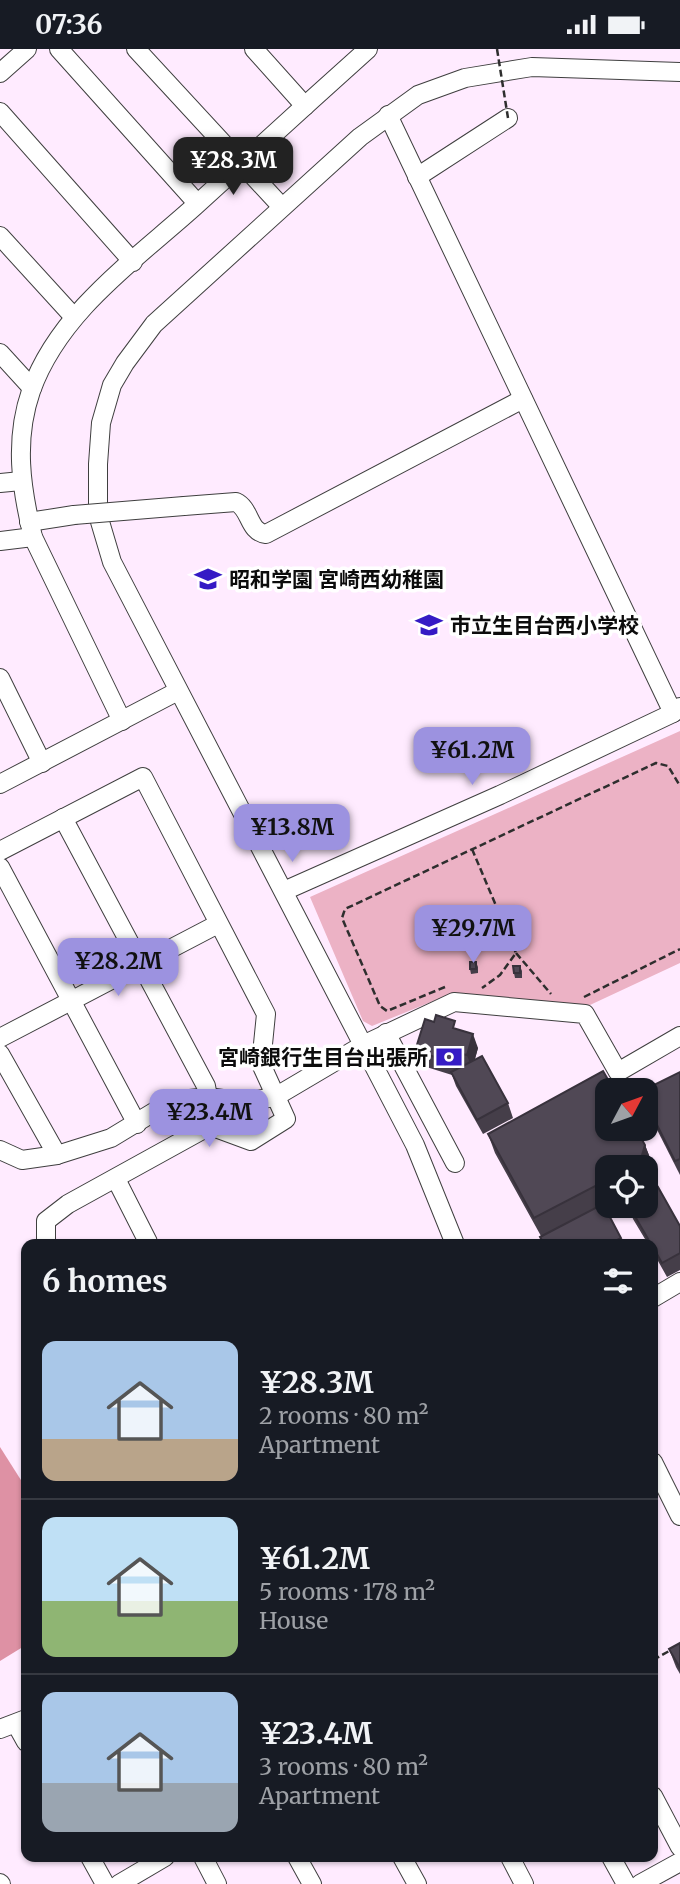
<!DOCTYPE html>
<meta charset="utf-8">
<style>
body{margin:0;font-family:Merriweather,"Noto Sans JP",serif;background:#20242c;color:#f1f3f6;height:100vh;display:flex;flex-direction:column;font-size:26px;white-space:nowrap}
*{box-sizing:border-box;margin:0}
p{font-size:23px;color:#9ea1a6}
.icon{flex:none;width:38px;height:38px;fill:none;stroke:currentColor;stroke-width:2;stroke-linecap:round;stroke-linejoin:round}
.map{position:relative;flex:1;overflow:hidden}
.sheet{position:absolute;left:21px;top:1190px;width:637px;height:623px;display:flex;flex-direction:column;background:#171b24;border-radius:14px;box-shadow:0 2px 5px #0004}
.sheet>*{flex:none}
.needle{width:46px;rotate:49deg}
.buttons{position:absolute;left:595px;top:1029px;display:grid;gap:14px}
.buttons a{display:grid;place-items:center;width:63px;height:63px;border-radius:14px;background:#171b24;box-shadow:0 2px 5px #0004;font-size:35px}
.price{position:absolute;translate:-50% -60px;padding:0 16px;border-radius:14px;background:#9c92e0;color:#111;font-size:23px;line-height:46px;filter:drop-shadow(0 2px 4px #0008)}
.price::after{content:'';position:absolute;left:50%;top:42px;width:21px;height:16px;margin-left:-10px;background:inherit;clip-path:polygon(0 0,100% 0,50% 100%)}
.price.current{background:#222;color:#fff}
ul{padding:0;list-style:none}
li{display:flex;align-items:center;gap:21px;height:175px;padding:0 21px}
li+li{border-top:2px solid #363941}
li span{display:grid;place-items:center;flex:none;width:196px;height:140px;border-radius:14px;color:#555}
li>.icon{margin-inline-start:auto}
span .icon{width:84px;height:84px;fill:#fffc;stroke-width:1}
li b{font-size:30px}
h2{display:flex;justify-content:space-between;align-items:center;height:84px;padding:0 21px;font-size:30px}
.status{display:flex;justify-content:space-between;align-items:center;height:49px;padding:0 35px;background:#171b24;direction:ltr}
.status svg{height:19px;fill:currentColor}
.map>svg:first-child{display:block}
</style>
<div class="status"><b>07:36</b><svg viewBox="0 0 49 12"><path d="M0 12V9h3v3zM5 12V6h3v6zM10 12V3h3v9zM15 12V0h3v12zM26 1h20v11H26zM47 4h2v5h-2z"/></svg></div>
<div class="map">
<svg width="680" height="1835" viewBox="0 0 680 1835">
<rect width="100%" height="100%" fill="#ffebff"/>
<!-- green -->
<polygon fill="#ecb2c5" points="680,682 680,914 590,956 453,944 372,977 363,972 310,848"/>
<!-- forest -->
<polygon fill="#de91a4" points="0,1398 26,1439 26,1596 0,1612"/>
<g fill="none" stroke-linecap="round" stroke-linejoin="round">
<!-- minor casing -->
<g stroke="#3f3f3f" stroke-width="20">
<g id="minor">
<polyline points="59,0 197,154"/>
<polyline points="136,0 281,157"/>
<polyline points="254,0 305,57"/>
<polyline points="0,24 27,0"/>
<polyline points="0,63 133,213"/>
<polyline points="388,66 673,664"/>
<polyline points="417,128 508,69"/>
<polyline points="0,187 73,267"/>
<polyline points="0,304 32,339"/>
<polyline points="0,434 21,432"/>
<path d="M184,457L236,453C251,460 248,483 266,485L523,350"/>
<polyline points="29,473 74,466"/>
<polyline points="0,492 33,488"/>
<polyline points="0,629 42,714"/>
<path d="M122,672L33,488C21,439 14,391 31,342C59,263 135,211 195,157C252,105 310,52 368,0"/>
<polyline points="0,735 178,642"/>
<polyline points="63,769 206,1037 208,1048"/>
<polyline points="0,802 143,728 266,965 261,1015 286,1070 251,1092 213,1078 204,1080 68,1155 46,1172 46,1195"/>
<polyline points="0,818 137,1075"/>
<polyline points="284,842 500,746 673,664 680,658"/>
<polyline points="386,984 455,1114"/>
<polyline points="0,989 218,875"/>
<polyline points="0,1005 57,1106"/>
<polyline points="0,1101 22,1111 57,1106 111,1089 172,1052 208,1048 244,1053 275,1048 363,996 454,953 585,965 618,1023 680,987"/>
<polyline points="116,1130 148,1193"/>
<polyline points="455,1195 415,1096 112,513 98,466 98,415 101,374 112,336 125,314 154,275 360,88 418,46 465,29 532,18 680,23"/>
<polyline points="653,1249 680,1233"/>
<polyline points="653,1413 680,1467"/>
<polyline points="16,1675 26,1693"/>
<polyline points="0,1680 26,1670"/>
<polyline points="653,1747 680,1798"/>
<polyline points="90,1808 105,1835"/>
<polyline points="203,1808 217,1835"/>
<polyline points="297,1808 312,1835"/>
<polyline points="402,1808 417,1835"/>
<polyline points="510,1808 524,1835"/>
<polyline points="611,1808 626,1835"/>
<polyline points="0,1834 1,1835"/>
<polyline points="119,1835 165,1808"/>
<polyline points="640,1835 680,1813"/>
</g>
</g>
<!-- path -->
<g stroke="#2e2e2e" stroke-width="2.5" stroke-dasharray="7 3.5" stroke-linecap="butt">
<polyline points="472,800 516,904 500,926 482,939"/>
<polyline points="516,904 551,945"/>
<polyline points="445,938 387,962 380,957 342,869 345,860 656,714 668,717 680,737"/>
<polyline points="584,948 680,900"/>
<polyline points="653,1611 671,1601"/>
</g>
<!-- minor -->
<use href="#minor" stroke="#fff" stroke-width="18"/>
<!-- minor-bridge casing -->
<g stroke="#3f3f3f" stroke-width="20" stroke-linecap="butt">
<polyline id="minor-bridge" points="74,466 184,457"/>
</g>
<!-- path-bridge -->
<polyline stroke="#2e2e2e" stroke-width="2.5" stroke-dasharray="7 3.5" stroke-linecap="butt" points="497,0 508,69"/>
<!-- minor-bridge -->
<use href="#minor-bridge" stroke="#fff" stroke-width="18"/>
</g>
<!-- wall -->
<g fill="#453e49">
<polygon points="476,913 478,918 478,924 471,925 470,920"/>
<polygon points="520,917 522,922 522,929 515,929 514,924"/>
<polygon points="458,981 478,999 475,1010 508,1054 513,1069 483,1085 456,1037 452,1026 420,1016 415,1002"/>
<polygon points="680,1023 680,1126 646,1059 646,1041"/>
<polygon points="488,1085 645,1096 652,1114 647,1132 646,1132 646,1118 607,1118 607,1153 603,1155 624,1195 543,1195 541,1187 495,1104"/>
<polygon points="629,1157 680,1177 680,1221 667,1228 653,1203 653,1195 648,1195 633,1170"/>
<polygon points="680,1594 680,1625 676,1618 669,1600"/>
</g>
<!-- shaded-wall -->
<g fill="#38323c">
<polygon points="473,985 478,999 472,1020 467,1006"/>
<polygon points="458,1004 464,1018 460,1028 455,1014"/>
<polygon points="645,1096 652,1114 647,1132 646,1118 642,1118 640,1113"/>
</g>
<!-- building -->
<g fill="#504855" stroke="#38323c" stroke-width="2">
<rect x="470" y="913" width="6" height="7"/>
<polygon points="513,917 520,917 520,924 514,924"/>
<polygon points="436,966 455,972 453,979 473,985 467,1006 458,1004 455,1014 415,1002 425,970 434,973"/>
<polygon points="482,1007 508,1054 477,1071 451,1023"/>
<polygon points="603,1022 614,1041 607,1041 607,1080 636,1080 645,1096 640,1113 631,1118 607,1118 607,1131 534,1169 488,1085"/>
<polygon points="680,1023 680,1110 675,1112 646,1054 646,1041 644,1041"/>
<polygon points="658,1138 680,1177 680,1204 662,1214 653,1198 653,1195 651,1195 629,1157 646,1157 646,1146"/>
<polygon points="603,1155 621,1189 610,1195 544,1195 540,1188"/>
<polygon points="680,1594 680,1619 669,1600"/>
</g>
<!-- icons -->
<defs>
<g id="school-bare" transform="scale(2.1)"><path d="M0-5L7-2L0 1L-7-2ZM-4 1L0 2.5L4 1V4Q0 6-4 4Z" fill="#351bc5" stroke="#fff" stroke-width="2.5" paint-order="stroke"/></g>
<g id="bank-bare" transform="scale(2.1)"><path d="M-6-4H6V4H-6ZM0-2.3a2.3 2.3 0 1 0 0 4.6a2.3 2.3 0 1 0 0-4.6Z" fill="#351bc5" stroke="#fff" stroke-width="2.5" paint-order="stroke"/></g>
</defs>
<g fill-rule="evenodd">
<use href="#school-bare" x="208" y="530"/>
<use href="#school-bare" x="429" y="576"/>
<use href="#bank-bare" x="449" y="1008"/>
</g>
<g text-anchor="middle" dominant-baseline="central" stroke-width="7" stroke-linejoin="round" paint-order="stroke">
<!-- poi labels -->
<g font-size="21" font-weight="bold" fill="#0c0c0c" stroke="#fff" text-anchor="start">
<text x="229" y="530">昭和学園 宮崎西幼稚園</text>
<text x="450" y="576">市立生目台西小学校</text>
<text x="428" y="1008" text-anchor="end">宮崎銀行生目台出張所</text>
</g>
</g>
</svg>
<div class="buttons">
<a><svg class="needle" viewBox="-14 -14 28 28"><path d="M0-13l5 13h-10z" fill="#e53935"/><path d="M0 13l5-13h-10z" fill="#9ea1a6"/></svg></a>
<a><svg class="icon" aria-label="locate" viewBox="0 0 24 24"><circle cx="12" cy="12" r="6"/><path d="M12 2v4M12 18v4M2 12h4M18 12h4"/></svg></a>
</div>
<b class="price current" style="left:233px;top:148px">¥28.3M</b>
<b class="price" style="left:472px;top:738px">¥61.2M</b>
<b class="price" style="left:292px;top:815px">¥13.8M</b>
<b class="price" style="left:473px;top:916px">¥29.7M</b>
<b class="price" style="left:118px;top:949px">¥28.2M</b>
<b class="price" style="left:209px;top:1100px">¥23.4M</b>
<section class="sheet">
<h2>6 homes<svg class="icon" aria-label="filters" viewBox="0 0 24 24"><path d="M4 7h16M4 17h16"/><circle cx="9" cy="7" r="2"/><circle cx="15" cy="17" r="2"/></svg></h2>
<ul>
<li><span style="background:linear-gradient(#a9c7e8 70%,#b9a48a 0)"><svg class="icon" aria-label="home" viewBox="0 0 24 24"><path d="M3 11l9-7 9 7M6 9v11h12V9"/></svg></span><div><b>¥28.3M</b><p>2 rooms · 80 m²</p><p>Apartment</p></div></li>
<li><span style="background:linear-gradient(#bfe0f5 60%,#8fb573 0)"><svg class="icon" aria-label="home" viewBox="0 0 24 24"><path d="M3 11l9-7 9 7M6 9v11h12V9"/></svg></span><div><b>¥61.2M</b><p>5 rooms · 178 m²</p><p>House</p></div></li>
<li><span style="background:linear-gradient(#a9c7e8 65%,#9aa5b1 0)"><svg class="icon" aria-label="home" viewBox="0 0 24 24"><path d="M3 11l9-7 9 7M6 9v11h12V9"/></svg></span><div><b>¥23.4M</b><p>3 rooms · 80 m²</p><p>Apartment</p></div></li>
</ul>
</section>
</div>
